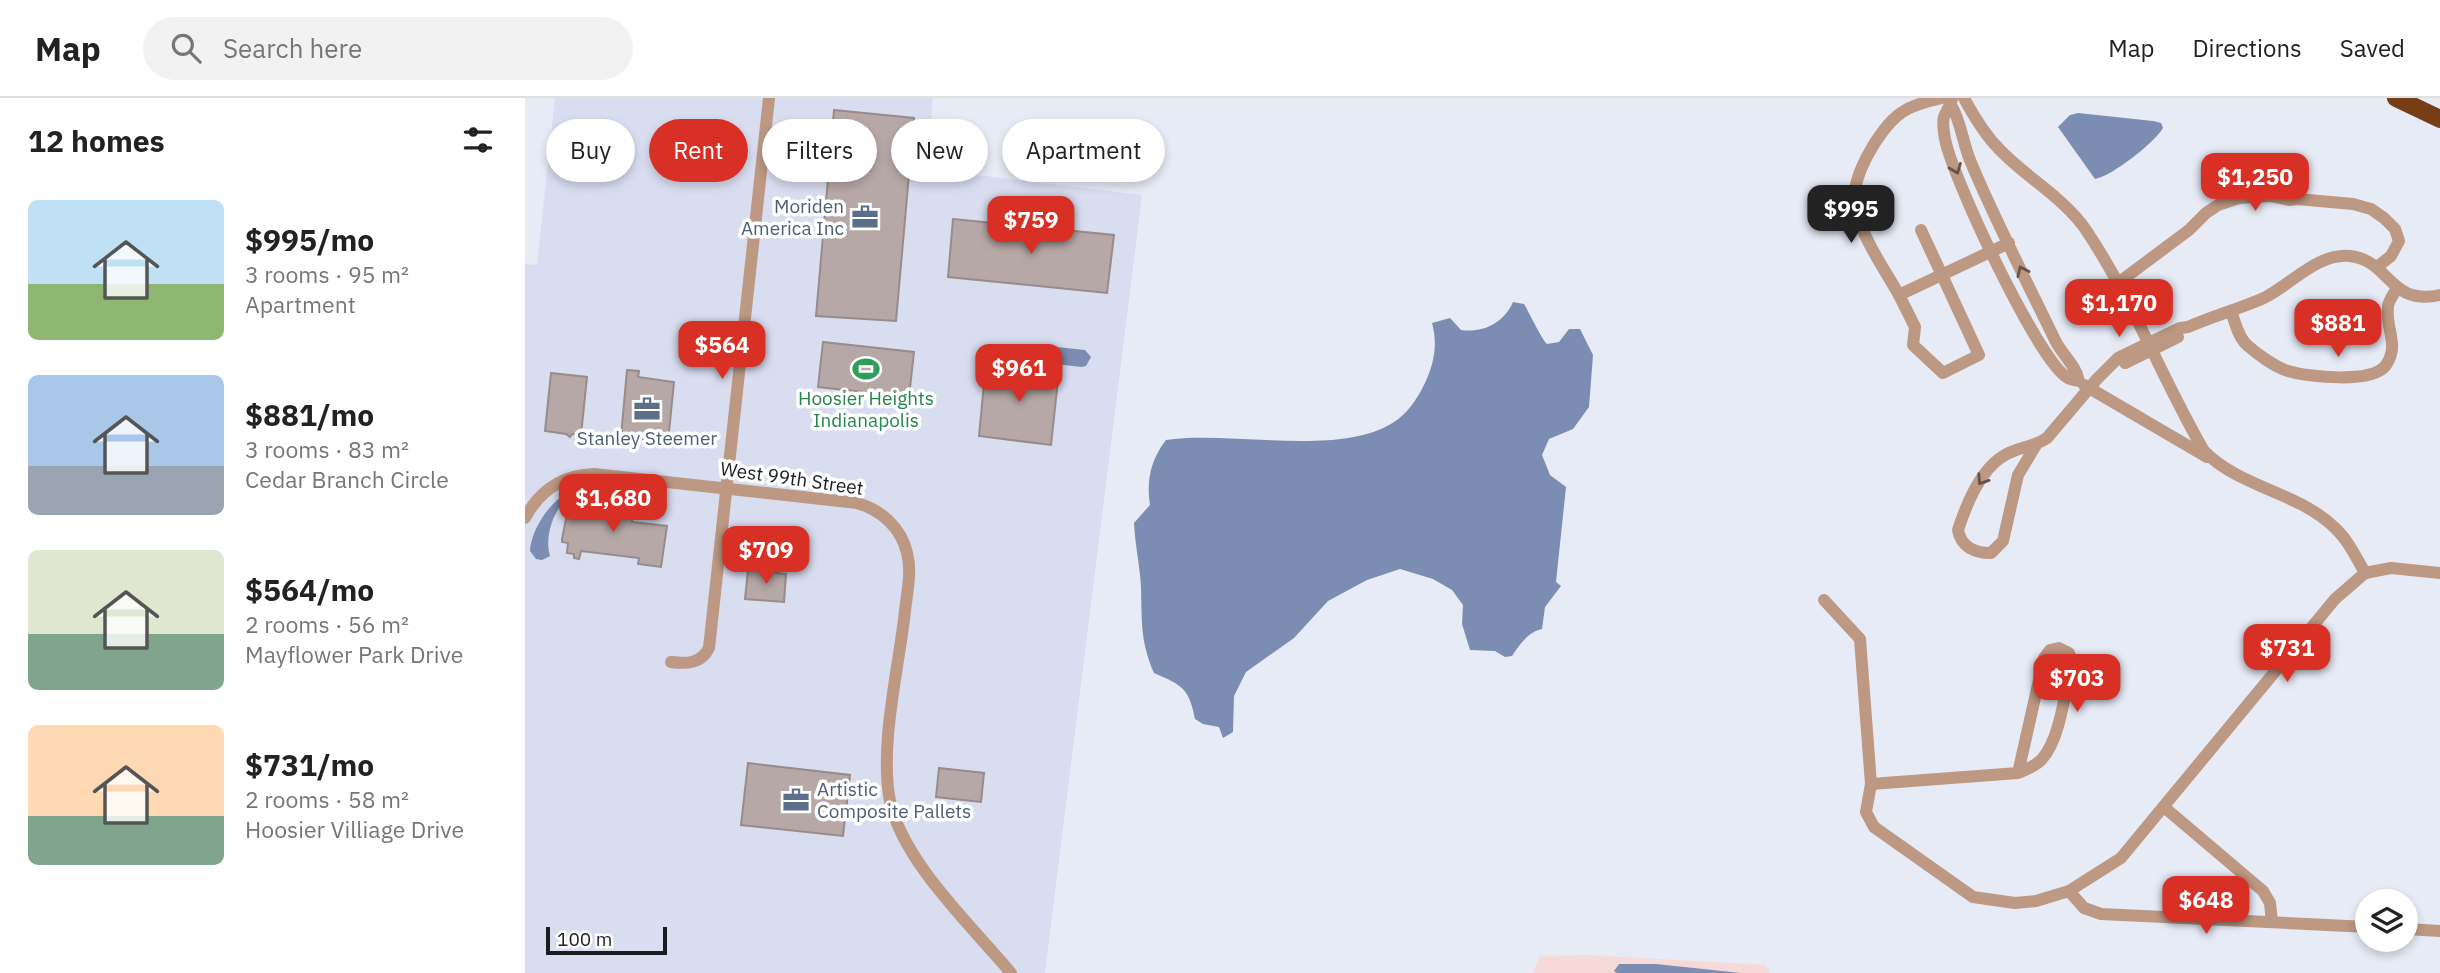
<!DOCTYPE html>
<meta charset="utf-8">
<style>
body{margin:0;font-family:"IBM Plex Sans",sans-serif;background:#f2f2f2;color:#222;height:100vh;display:flex;flex-direction:column;font-size:26px;white-space:nowrap}
*{box-sizing:border-box;margin:0}
p{font-size:23px;color:#767676}
.icon{flex:none;width:38px;height:38px;fill:none;stroke:currentColor;stroke-width:2;stroke-linecap:round;stroke-linejoin:round}
.map{position:relative;flex:1;overflow:hidden}
.sheet{display:flex;flex-direction:column;background:#fff;width:525px}
.sheet>*{flex:none}
.guide{position:absolute;left:21px;top:21px;width:665px;height:63px;display:flex;gap:14px}
.fabs{position:absolute;left:1830px;top:791px;display:grid;gap:14px}
.fabs a{display:grid;place-items:center;width:63px;height:63px;border-radius:50%;background:#fff;box-shadow:0 4px 10px #0003;font-size:35px}
.scale{position:absolute;left:21px;bottom:18px;width:121px;box-sizing:border-box;padding-left:7px;border:4px solid #1b1d21;border-top:0;font-size:19px;line-height:24px;white-space:nowrap;color:#1b1d21;-webkit-text-stroke:5px #fff;paint-order:stroke}
.price{position:absolute;translate:-50% -60px;padding:0 16px;border-radius:14px;background:#d93025;color:#fff;font-size:23px;line-height:46px;filter:drop-shadow(0 2px 4px #0008)}
.price::after{content:'';position:absolute;left:50%;top:42px;width:21px;height:16px;margin-left:-10px;background:inherit;clip-path:polygon(0 0,100% 0,50% 100%)}
.price.on{background:#222;color:#fff}
ul{padding:0;list-style:none}
li{display:flex;align-items:center;gap:21px;height:175px;padding:0 28px}
li span{display:grid;place-items:center;flex:none;width:196px;height:140px;border-radius:10px;color:#555}
li>.icon{margin-inline-start:auto}
span .icon{width:84px;height:84px;fill:#fffc;stroke-width:1}
li b{font-size:30px}
h2{display:flex;justify-content:space-between;align-items:center;height:84px;padding:0 28px;font-size:30px}
.tag{padding:0 24px;border-radius:32px;background:#fff;box-shadow:0 4px 10px #0003;font-size:24px;line-height:63px}
.tag.on{background:#d93025;color:#fff}
header{display:flex;align-items:center;gap:42px;box-sizing:border-box;height:98px;padding:0 35px;background:#fff;border-bottom:2px solid #e0e0e0}
header strong{font-size:33px}
nav{display:flex;gap:38px;margin-inline-start:auto;font-size:24px}
.search{width:490px;height:63px;background:#f2f2f2;display:flex;align-items:center;gap:18px;box-sizing:border-box;padding:0 24px;border-radius:38px;color:#767676;font-size:26px}
main{display:flex;flex:1;min-height:0}
.map>svg:first-child{display:block}
</style>
<header>
<strong>Map</strong>
<div class="search"><svg class="icon" aria-label="search" viewBox="0 0 24 24"><circle cx="10" cy="10" r="6"/><path d="M15 15l6 6"/></svg>Search here</div>
<nav><a>Map</a><a>Directions</a><a>Saved</a></nav>
</header>
<main>
<section class="sheet">
<h2>12 homes<svg class="icon" aria-label="filters" viewBox="0 0 24 24"><path d="M4 7h16M4 17h16"/><circle cx="9" cy="7" r="2"/><circle cx="15" cy="17" r="2"/></svg></h2>
<ul>
<li><span style="background:linear-gradient(#bfe0f5 60%,#8fb573 0)"><svg class="icon" aria-label="home" viewBox="0 0 24 24"><path d="M3 11l9-7 9 7M6 9v11h12V9"/></svg></span><div><b>$995/mo</b><p>3 rooms · 95 m²</p><p>Apartment</p></div></li>
<li><span style="background:linear-gradient(#a9c7e8 65%,#9aa5b1 0)"><svg class="icon" aria-label="home" viewBox="0 0 24 24"><path d="M3 11l9-7 9 7M6 9v11h12V9"/></svg></span><div><b>$881/mo</b><p>3 rooms · 83 m²</p><p>Cedar Branch Circle</p></div></li>
<li><span style="background:linear-gradient(#dfe7d0 60%,#7fa58c 0)"><svg class="icon" aria-label="home" viewBox="0 0 24 24"><path d="M3 11l9-7 9 7M6 9v11h12V9"/></svg></span><div><b>$564/mo</b><p>2 rooms · 56 m²</p><p>Mayflower Park Drive</p></div></li>
<li><span style="background:linear-gradient(#ffd9b3 65%,#7fa58c 0)"><svg class="icon" aria-label="home" viewBox="0 0 24 24"><path d="M3 11l9-7 9 7M6 9v11h12V9"/></svg></span><div><b>$731/mo</b><p>2 rooms · 58 m²</p><p>Hoosier Villiage Drive</p></div></li>
</ul>
</section>
<div class="map">
<svg width="1915" height="875" viewBox="0 0 1915 875">
<rect width="100%" height="100%" fill="#e7ebf6"/>
<!-- built -->
<polygon fill="#d8ddf0" points="30,0 408,0 402,71 617,97 520,875 0,875 0,166 12,167"/>
<!-- industrial -->
<polygon fill="#f5dad8" points="1062,857 1241,867 1245,875 1008,875 1015,858"/>
<!-- water -->
<g fill="#7b8db2">
<path d="M1553,15L1628,23L1636,25L1638,30C1629,45 1587,78 1570,81L1533,29L1545,17Z"/>
<path d="M988,204L999,206C1005,216 1016,240 1022,246L1034,244L1044,231H1055L1068,257L1064,309L1048,331L1024,341L1017,357L1025,377L1041,389L1031,484L1036,488L1020,509L1017,531C1003,534 994,547 987,558L980,559L970,553L945,552L937,526L938,507L927,492L908,481L875,471L842,482L803,503L769,540L721,574L709,598L708,634L698,640L694,629L678,626L670,621C664,590 657,587 629,575C615,543 617,523 616,490C615,468 610,447 609,425L625,407C621,383 626,361 641,342C705,332 814,360 869,324C881,317 893,300 899,287C909,267 913,247 907,225L925,220L936,232C958,235 979,225 988,204Z"/>
<polygon points="504,246 560,252 566,259 561,268 556,269 507,263 498,255"/>
<path d="M42,395L46,397C29,409 19,438 25,458L17,462L11,461L5,453C6,432 24,405 42,395Z"/>
<polygon points="1094,866 1131,866 1216,875 1092,875 1089,873"/>
</g>
<!-- building -->
<g fill="#b6a8a6" stroke="#988b89" stroke-width="2">
<polygon points="309,12 389,20 371,223 291,218"/>
<polygon points="428,121 589,137 582,195 423,179"/>
<polygon points="298,244 389,254 384,299 293,289"/>
<polygon points="461,265 534,273 526,347 454,338"/>
<polygon points="102,272 114,273 113,279 149,284 143,344 96,339"/>
<polygon points="26,275 62,279 56,337 47,336 45,339 41,336 20,333"/>
<polygon points="44,406 109,412 107,424 142,428 136,469 113,466 114,460 56,453 54,461 49,460 49,456 42,455 43,445 37,444 37,441"/>
<polygon points="224,430 268,435 267,452 222,447"/>
<polygon points="223,472 261,476 259,504 220,501"/>
<polygon points="223,665 325,677 318,738 216,727"/>
<polygon points="414,670 459,675 456,704 411,699"/>
</g>
<g fill="none" stroke-linecap="round" stroke-linejoin="round">
<!-- minor -->
<g stroke="#bd9883" stroke-width="12">
<path d="M1417,0C1404,3 1387,7 1376,15C1354,30 1324,82 1330,109C1338,141 1358,169 1374,197L1484,145"/>
<path d="M1426,7C1436,22 1438,48 1447,67C1472,126 1502,184 1530,242C1537,257 1551,267 1554,283C1550,282 1546,282 1543,280C1513,263 1427,79 1420,41C1419,35 1417,25 1419,19C1421,12 1426,9 1427,0"/>
<polyline points="1593,185 1664,132 1681,115 1693,107 1714,100 1745,98 1764,102 1772,101 1828,106 1846,111 1859,120 1870,131 1874,143 1866,158 1852,169"/>
<polyline points="1374,197 1390,229 1388,247 1418,275 1454,257 1396,132"/>
<path d="M1706,213C1710,224 1713,239 1722,247C1732,256 1750,269 1763,273C1783,279 1848,286 1861,267C1875,247 1860,230 1863,209C1863,203 1869,196 1872,190"/>
<polyline points="1600,265 1653,239"/>
<polyline points="1559,287 1682,359"/>
<path d="M1511,347L1493,377L1478,443L1466,455C1450,455 1436,449 1433,432C1441,407 1455,371 1480,357C1494,349 1509,349 1522,340L1572,281L1593,260L1655,230L1663,229C1688,218 1714,211 1739,200C1767,186 1792,155 1825,158C1866,163 1863,208 1915,197"/>
<path d="M0,420C15,392 37,377 69,376L332,405C356,412 376,429 382,455C387,473 382,494 380,513C374,569 354,648 365,703C378,764 446,827 486,875"/>
<polyline points="1840,475 1866,470 1915,475"/>
<path d="M1299,502L1335,541L1346,686L1341,714L1349,729L1448,799L1490,805L1511,803L1544,793L1596,760L1810,501L1840,475C1831,459 1823,442 1810,430C1774,394 1715,390 1679,353C1637,281 1608,202 1561,132C1539,100 1502,80 1475,52C1460,37 1449,19 1439,0"/>
<path d="M146,564C161,566 176,566 184,550L244,0"/>
<path d="M1346,686L1493,675C1502,671 1511,668 1517,661C1536,640 1540,591 1547,564L1544,555L1534,550L1525,552L1519,560L1493,675"/>
<polyline points="1639,709 1738,793 1745,805 1747,824"/>
<polyline points="1544,793 1559,810 1576,816 1843,829"/>
<polyline points="1881,831 1915,833"/>
</g>
<!-- highway -->
<polyline stroke="#773e16" stroke-width="18" points="1871,0 1915,21"/>
</g>
<!-- one-way arrows -->
<defs><path id="oneway-chevron" d="M-2-3.5L2.5 0L-2 3.5" fill="none" stroke-width="1.6" stroke-linecap="round" stroke-linejoin="round" transform="scale(1.75)"/></defs>
<g stroke="#64544d">
<use href="#oneway-chevron" transform="translate(1431 71) rotate(68)"/>
<use href="#oneway-chevron" transform="translate(1497 173) rotate(-115)"/>
<use href="#oneway-chevron" transform="translate(1457 382) rotate(123)"/>
</g>
<!-- icons -->
<defs>
<g id="office-bare" transform="scale(2.1)"><path d="M-6-3h4V-5.5h4V-3h4V5H-6ZM-1-4.5V-3h2v-1.5ZM-6 0V1H6V0Z" fill="#5c6f8a" stroke="#fff" stroke-width="2.5" paint-order="stroke"/></g>
<g id="stadium-bare" transform="scale(2.1)"><path d="M0-5a6.5 5 0 1 0 0 10a6.5 5 0 1 0 0-10ZM-3.5-1.8h7v3.6h-7Z" fill="#2e9e5b" stroke="#fff" stroke-width="2.5" paint-order="stroke"/></g>
</defs>
<g fill-rule="evenodd">
<use href="#office-bare" x="340" y="119"/>
<use href="#stadium-bare" x="341" y="271"/>
<use href="#office-bare" x="122" y="311"/>
<use href="#office-bare" x="271" y="702"/>
</g>
<g text-anchor="middle" dominant-baseline="central" stroke-width="7" stroke-linejoin="round" paint-order="stroke">
<!-- service labels -->
<g font-size="19" fill="#4e5e75" stroke="#fff" text-anchor="end">
<text x="319" y="108">Moriden<tspan x="319" dy="22">America Inc</tspan></text>
<text x="122" y="340" text-anchor="middle">Stanley Steemer</text>
<text x="292" y="691" text-anchor="start">Artistic<tspan x="292" dy="22">Composite Pallets</tspan></text>
</g>
<!-- leisure labels -->
<g font-size="19" fill="#27864d" stroke="#fff">
<text x="341" y="300">Hoosier Heights<tspan x="341" dy="22">Indianapolis</tspan></text>
</g>
<!-- street labels -->
<g font-size="19" fill="#1b1d21" stroke="#fff">
<text transform="translate(267 380) rotate(8)">West 99th Street</text>
</g>
</g>
</svg>
<div class="fabs">
<a><svg class="icon" aria-label="layers" viewBox="0 0 24 24"><path d="M12 4l9 5-9 5-9-5zM3 14l9 5 9-5"/></svg></a>
</div>
<div class="scale">100 m</div>
<b class="price" style="left:1730px;top:115px">$1,250</b>
<b class="price on" style="left:1326px;top:147px">$995</b>
<b class="price" style="left:506px;top:158px">$759</b>
<b class="price" style="left:1594px;top:241px">$1,170</b>
<b class="price" style="left:1813px;top:261px">$881</b>
<b class="price" style="left:197px;top:283px">$564</b>
<b class="price" style="left:494px;top:306px">$961</b>
<b class="price" style="left:88px;top:436px">$1,680</b>
<b class="price" style="left:241px;top:488px">$709</b>
<b class="price" style="left:1762px;top:586px">$731</b>
<b class="price" style="left:1552px;top:616px">$703</b>
<b class="price" style="left:1681px;top:838px">$648</b>
<div class="guide">
<a class="tag">Buy</a>
<a class="tag on">Rent</a>
<a class="tag">Filters</a>
<a class="tag">New</a>
<a class="tag">Apartment</a>
</div>
</div>
</main>
